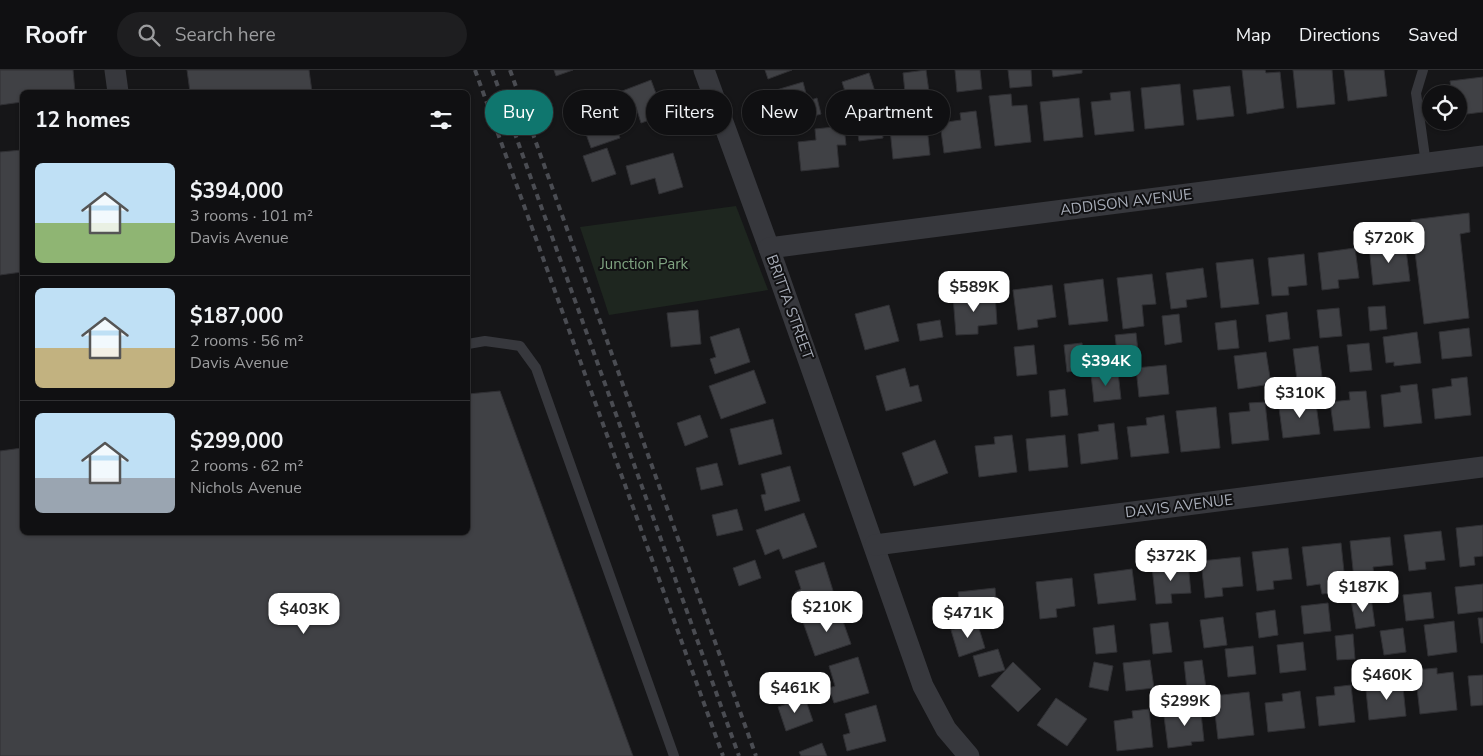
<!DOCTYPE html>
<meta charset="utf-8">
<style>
body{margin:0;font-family:"Nunito Sans",sans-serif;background:#1e1e20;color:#f1f3f6;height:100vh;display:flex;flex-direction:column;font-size:19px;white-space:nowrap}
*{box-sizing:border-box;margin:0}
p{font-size:16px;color:#9c9d9f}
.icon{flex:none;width:28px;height:28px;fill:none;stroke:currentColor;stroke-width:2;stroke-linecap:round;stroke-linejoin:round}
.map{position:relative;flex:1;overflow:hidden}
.details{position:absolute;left:20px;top:20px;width:450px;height:445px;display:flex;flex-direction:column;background:#101012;border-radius:8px;box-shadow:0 1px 4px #0004,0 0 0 1px #303032}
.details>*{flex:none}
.top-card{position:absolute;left:485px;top:20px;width:475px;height:45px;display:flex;gap:10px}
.controls{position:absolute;left:1422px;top:15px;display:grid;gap:10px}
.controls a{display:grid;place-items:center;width:45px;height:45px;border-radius:50%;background:#101012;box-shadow:0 1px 4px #0004,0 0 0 1px #303032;font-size:25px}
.price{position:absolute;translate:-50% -42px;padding:0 11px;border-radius:10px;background:#fff;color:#222;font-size:16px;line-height:32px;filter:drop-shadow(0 1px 2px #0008)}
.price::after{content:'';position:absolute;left:50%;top:30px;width:15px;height:11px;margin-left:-8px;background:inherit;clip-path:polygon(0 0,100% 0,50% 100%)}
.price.on{background:#0f766e;color:#fff}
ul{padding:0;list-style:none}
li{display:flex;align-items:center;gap:15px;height:125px;padding:0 15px}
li+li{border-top:1px solid #303032}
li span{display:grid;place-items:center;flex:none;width:140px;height:100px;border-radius:8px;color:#555}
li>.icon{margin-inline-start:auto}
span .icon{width:60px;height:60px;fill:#fffc;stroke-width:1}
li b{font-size:21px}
h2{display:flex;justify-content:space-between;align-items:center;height:60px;padding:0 15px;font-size:21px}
.tag{padding:0 18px;border-radius:22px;background:#101012;box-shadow:0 1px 4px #0004,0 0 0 1px #303032;font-size:18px;line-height:45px}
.tag.on{background:#0f766e;color:#fff}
header{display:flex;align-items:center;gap:30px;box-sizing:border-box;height:70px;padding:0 25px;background:#101012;border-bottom:1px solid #303032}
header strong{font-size:24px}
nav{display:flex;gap:28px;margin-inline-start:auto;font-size:18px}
.search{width:350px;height:45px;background:#1e1e20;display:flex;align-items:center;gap:12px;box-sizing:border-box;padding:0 18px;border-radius:28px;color:#9c9d9f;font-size:19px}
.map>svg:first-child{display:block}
</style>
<header>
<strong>Roofr</strong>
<div class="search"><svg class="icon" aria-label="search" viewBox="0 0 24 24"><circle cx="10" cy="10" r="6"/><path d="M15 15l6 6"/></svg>Search here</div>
<nav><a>Map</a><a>Directions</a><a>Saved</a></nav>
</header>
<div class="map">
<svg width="1483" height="686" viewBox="0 0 1483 686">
<rect width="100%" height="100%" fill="#161618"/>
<!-- green -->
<polygon fill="#1e261f" points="736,136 768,220 609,245 580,157"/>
<!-- building -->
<g fill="#404145" stroke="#303034">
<polygon points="0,0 73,0 75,22 22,22 22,32 0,35"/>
<polygon points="187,0 309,0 312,22 190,22"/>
<polygon points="554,0 573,0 556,6"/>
<polygon points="765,0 792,0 768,9"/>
<polygon points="926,0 930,29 906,32 903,3"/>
<polygon points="955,0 980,0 982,19 957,22"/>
<polygon points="1008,0 1031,0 1032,16 1010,18"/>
<polygon points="1052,0 1082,0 1082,3 1053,7"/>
<polygon points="1242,0 1265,0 1266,3 1280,2 1284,38 1247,44"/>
<polygon points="1293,0 1332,0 1335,34 1297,38"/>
<polygon points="1344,0 1384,0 1387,26 1348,31"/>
<polygon points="869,3 878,31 851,40 842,12"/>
<polygon points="1483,7 1483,42 1459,45 1459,24 1452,24 1450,11"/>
<polygon points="651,10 664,45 641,53 635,34 623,39 617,23"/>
<polygon points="803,12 808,31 817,28 821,44 784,55 773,21"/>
<polygon points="1180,14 1184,55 1145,59 1141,18"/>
<polygon points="1230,16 1234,46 1197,50 1193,20"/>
<polygon points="1130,21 1134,61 1095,65 1091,32 1111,30 1110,23"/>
<polygon points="1011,24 1012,36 1027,35 1031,72 995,76 989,26"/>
<polygon points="1079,28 1083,67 1044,71 1040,32"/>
<polygon points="880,41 883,68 859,71 855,44"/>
<polygon points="976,41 981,78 944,83 940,53 961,50 960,43"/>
<polygon points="926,47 930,85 893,89 890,59 910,57 909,49"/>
<polygon points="614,51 620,68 591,78 585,61"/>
<polygon points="844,56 846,75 837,75 839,97 801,101 798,72 816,70 815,59"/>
<polygon points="607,78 616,104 592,112 583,86"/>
<polygon points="22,80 22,202 0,205 0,82"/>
<polygon points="673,83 683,117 659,124 655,108 631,115 626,96"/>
<polygon points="1469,143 1470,162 1460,164 1469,248 1424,254 1411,150"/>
<polygon points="1405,172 1410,211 1373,215 1369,176"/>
<polygon points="1355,178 1359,208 1338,210 1339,218 1322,220 1318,183"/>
<polygon points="1304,184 1307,215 1288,217 1289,225 1272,226 1268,188"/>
<polygon points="1253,189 1259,234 1221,238 1216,193"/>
<polygon points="1203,198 1207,227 1186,230 1187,237 1171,239 1166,203"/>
<polygon points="1152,204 1156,234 1142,235 1144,256 1123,259 1117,208"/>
<polygon points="1103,209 1108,251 1069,255 1064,214"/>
<polygon points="1052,215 1056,247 1037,250 1038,257 1018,260 1013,220"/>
<polygon points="995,223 997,254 978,256 978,264 956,265 953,226"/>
<polygon points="889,235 899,271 865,280 855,244"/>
<polygon points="1385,236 1387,259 1370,261 1368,237"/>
<polygon points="1339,238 1342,266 1320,268 1317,240"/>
<polygon points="698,240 701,274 671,277 667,243"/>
<polygon points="1287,242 1290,269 1269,272 1266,245"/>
<polygon points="1179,244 1182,272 1165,275 1162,246"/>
<polygon points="940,250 943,267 920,271 917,254"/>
<polygon points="1236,250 1239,278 1218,280 1215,253"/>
<polygon points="739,258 750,292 715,304 710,289 716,287 710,267"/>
<polygon points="1469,258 1472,286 1442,289 1439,262"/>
<polygon points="1417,262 1421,293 1394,296 1394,292 1386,293 1383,267"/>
<polygon points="1136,263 1139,290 1118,292 1115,265"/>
<polygon points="1082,273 1085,300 1067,302 1064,275"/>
<polygon points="1369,273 1372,300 1350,302 1347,275"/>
<polygon points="1034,275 1037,304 1017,306 1014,277"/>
<polygon points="1318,276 1322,307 1297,310 1293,279"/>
<polygon points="1266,282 1271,314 1238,319 1234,286"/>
<polygon points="1166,295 1169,324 1139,327 1136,298"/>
<polygon points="905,298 910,317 918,315 922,331 886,341 876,306"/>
<polygon points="754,300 766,333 721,349 709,316"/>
<polygon points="1118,302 1121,329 1094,332 1091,304"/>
<polygon points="1467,307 1471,345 1435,349 1432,319 1452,316 1451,309"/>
<polygon points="1417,314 1422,353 1384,357 1381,325 1401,322 1400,316"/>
<polygon points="1065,319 1068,345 1051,347 1049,321"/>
<polygon points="500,321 633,686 0,686 0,381 22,378 22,462 468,462 468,324"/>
<polygon points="1366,321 1370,358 1334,361 1330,332 1350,330 1349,322"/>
<polygon points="1315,326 1320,364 1283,368 1279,338 1300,335 1299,328"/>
<polygon points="1265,332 1269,370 1232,374 1229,343 1250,341 1249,333"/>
<polygon points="1216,337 1220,378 1181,382 1176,341"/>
<polygon points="700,345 708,367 685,376 677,353"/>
<polygon points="1164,345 1169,383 1131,387 1127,357 1147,355 1146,348"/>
<polygon points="773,349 782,384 739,395 730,359"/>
<polygon points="1114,353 1118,389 1081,394 1078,364 1099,361 1098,355"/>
<polygon points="1012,365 1017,402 979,407 975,376 995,374 994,367"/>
<polygon points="1065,365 1068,397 1029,401 1026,369"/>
<polygon points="935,370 948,403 914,416 902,383"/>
<polygon points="717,393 723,415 701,420 696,398"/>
<polygon points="790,396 800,431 765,441 761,425 766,424 761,404"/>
<polygon points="737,439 743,460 717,466 712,445"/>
<polygon points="804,443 817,477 783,489 779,479 765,485 756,460"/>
<polygon points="1483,455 1483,486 1474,487 1475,495 1460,497 1456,458"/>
<polygon points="1441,461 1445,490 1425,492 1426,499 1409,501 1404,465"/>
<polygon points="1390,467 1393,495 1373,497 1374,507 1354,509 1350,471"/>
<polygon points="1341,473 1346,521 1322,524 1320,514 1307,516 1302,477"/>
<polygon points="1288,478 1292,509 1273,511 1274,519 1257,521 1252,482"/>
<polygon points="1240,487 1243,516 1222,518 1223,526 1205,528 1201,491"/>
<polygon points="755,490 761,508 739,516 733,498"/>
<polygon points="824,492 835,527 800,537 795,522 801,519 795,501"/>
<polygon points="1188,493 1191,523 1171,524 1172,533 1156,534 1152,497"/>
<polygon points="1132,499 1136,530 1098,534 1094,504"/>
<polygon points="1072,508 1075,536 1056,539 1057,547 1040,549 1036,512"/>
<polygon points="1483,514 1483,541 1458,544 1455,517"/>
<polygon points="995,518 998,554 982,555 981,549 962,551 958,522"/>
<polygon points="1431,522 1434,548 1406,551 1403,525"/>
<polygon points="1371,527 1375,556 1356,559 1351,530"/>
<polygon points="1328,533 1331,561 1304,564 1301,536"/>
<polygon points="839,540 851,574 815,586 803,552"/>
<polygon points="1275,540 1278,565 1259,568 1256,543"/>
<polygon points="1223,547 1227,575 1204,578 1200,550"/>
<polygon points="1478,548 1483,548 1483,573 1481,573"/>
<polygon points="1454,551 1457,582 1428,586 1424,555"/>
<polygon points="977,552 985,578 959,587 951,560"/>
<polygon points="1168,552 1172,582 1153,584 1150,554"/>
<polygon points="1114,555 1117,582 1096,584 1093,558"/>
<polygon points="1403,558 1406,582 1384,585 1380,561"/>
<polygon points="1353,564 1355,589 1337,590 1335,566"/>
<polygon points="1303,572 1306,600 1280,603 1277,575"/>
<polygon points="1253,576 1256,604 1228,607 1225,579"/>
<polygon points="998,579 1005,600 979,607 973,586"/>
<polygon points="858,587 869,623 834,633 829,618 835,616 829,596"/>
<polygon points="1150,590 1154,618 1126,621 1123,593"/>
<polygon points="1202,590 1206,618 1187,620 1184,592"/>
<polygon points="1013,592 1041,619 1018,642 991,616"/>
<polygon points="1094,592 1113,596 1108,621 1089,617"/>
<polygon points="1437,598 1437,604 1453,602 1457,640 1420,644 1415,600"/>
<polygon points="1483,605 1483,635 1471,636 1468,606"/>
<polygon points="1402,608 1406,646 1369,650 1366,620 1387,617 1386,610"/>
<polygon points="1351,615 1355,652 1319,656 1316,627 1335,625 1334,617"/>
<polygon points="1300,621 1305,658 1268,662 1265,633 1283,631 1282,624"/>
<polygon points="1249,622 1254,665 1218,669 1213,626"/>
<polygon points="805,628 813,651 786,661 778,637"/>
<polygon points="1056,628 1087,649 1067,676 1037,655"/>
<polygon points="1200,634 1204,671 1191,672 1192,675 1168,678 1164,646 1182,643 1182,636"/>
<polygon points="876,635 886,671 847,681 843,665 850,663 845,644"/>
<polygon points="1149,639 1153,677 1117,681 1114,651 1133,648 1132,641"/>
<polygon points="822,673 827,686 801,686 799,682"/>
</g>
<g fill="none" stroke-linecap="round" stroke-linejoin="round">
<!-- service -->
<g stroke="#37383d" stroke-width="10">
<polyline points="1423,0 1416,23 1426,94"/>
<polyline points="468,274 485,271 520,276 536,298 674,686"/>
</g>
<!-- minor -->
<g stroke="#37383d" stroke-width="21">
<polyline points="115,0 118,22"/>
<polyline points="704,0 769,178 923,616 946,659 969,686"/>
<polyline points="769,178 1483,86"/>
<polyline points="875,475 1483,397"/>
</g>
<!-- rail -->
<g stroke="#4a4c52" stroke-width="4" stroke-dasharray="6 5" stroke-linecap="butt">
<polyline points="475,0 723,686"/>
<polyline points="492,0 739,686"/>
<polyline points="510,0 756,686"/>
</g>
</g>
<g text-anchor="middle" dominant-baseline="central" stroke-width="4" stroke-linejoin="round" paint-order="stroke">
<!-- street labels -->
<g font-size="15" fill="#a8adb8" stroke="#111113">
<text transform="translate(1126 132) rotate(-7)">ADDISON AVENUE</text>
<text transform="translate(790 237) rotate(70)">BRITTA STREET</text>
<text transform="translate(1179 436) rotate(-7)">DAVIS AVENUE</text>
</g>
<!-- park labels -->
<g font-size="15" fill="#7fa381" stroke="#111113">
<text x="644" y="194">Junction Park</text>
</g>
</g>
</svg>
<div class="controls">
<a><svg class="icon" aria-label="locate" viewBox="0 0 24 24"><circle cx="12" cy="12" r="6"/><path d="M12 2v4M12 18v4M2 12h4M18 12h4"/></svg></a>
</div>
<b class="price" style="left:1389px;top:194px">$720K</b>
<b class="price" style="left:974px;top:243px">$589K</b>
<b class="price on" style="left:1106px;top:317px">$394K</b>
<b class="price" style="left:1300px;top:349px">$310K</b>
<b class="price" style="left:1171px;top:512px">$372K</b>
<b class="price" style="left:1363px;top:543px">$187K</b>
<b class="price" style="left:827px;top:563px">$210K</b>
<b class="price" style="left:304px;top:565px">$403K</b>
<b class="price" style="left:968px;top:569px">$471K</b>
<b class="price" style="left:1387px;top:631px">$460K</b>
<b class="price" style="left:795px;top:644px">$461K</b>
<b class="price" style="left:1185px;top:657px">$299K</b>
<div class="top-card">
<a class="tag on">Buy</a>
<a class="tag">Rent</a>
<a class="tag">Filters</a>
<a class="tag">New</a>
<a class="tag">Apartment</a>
</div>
<section class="details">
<h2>12 homes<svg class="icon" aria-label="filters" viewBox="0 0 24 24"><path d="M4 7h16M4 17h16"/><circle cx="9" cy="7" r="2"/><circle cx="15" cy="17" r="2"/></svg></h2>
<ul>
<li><span style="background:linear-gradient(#bfe0f5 60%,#8fb573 0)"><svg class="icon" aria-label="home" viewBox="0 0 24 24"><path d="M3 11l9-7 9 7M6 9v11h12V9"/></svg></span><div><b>$394,000</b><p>3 rooms · 101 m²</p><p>Davis Avenue</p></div></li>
<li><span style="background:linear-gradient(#bfe0f5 60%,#c2b280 0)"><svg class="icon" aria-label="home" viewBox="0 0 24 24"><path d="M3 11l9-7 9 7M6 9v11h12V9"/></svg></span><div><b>$187,000</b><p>2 rooms · 56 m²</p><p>Davis Avenue</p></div></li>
<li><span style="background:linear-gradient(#bfe0f5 65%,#9aa5b1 0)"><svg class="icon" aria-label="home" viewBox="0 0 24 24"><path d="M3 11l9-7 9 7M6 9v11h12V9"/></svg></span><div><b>$299,000</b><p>2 rooms · 62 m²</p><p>Nichols Avenue</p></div></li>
</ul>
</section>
</div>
